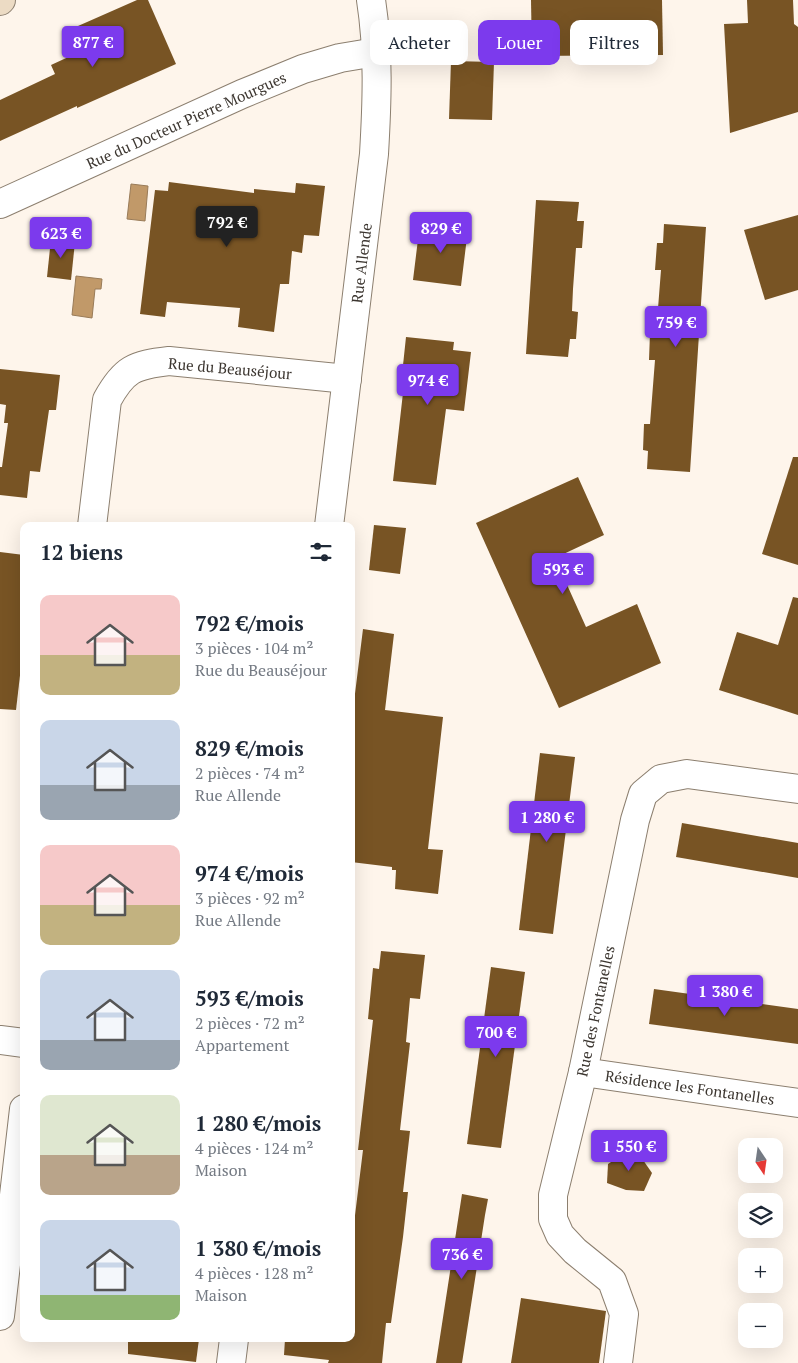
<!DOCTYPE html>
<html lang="fr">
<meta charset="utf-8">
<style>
body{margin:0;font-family:"PT Serif",serif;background:#f2f2f3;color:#1f2937;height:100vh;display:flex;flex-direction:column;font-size:19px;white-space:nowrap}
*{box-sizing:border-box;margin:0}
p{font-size:16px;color:#747a83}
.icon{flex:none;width:28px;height:28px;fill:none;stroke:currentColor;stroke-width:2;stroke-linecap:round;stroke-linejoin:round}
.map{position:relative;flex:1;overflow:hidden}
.details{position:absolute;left:20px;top:522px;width:335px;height:820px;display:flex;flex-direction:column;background:#fff;border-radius:10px;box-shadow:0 5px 20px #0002}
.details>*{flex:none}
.guide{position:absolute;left:370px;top:20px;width:352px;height:45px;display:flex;gap:10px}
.needle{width:32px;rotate:167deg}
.buttons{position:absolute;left:738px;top:1138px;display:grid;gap:10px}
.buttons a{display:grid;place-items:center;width:45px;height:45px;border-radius:10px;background:#fff;box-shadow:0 5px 20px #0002;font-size:25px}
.price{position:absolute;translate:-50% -42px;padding:0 11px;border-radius:5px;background:#7c3aed;color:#fff;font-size:16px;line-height:32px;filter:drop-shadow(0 1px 2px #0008)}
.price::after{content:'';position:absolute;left:50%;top:30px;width:15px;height:11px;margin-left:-8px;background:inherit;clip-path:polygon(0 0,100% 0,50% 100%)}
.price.on{background:#222;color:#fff}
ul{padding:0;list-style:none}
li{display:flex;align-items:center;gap:15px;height:125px;padding:0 20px}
li span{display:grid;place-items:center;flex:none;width:140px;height:100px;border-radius:10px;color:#555}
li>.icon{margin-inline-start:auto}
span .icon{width:60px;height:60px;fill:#fffc;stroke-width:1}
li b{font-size:21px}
h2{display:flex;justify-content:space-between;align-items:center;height:60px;padding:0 20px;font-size:21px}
.pill{padding:0 18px;border-radius:10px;background:#fff;box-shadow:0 5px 20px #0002;font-size:18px;line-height:45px}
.pill.on{background:#7c3aed;color:#fff}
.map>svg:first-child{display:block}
</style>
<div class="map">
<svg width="798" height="1363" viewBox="0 0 798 1363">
<rect width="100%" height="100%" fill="#fef5eb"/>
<!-- water -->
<g fill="#c19969" stroke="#997b58">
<polygon points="131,184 148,186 145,221 127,219"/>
<polygon points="76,276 102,279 101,289 95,289 92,318 72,315"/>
</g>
<!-- building -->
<g fill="#785424">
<polygon points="137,0 148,0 176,64 77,108 77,106 0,141 0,100 55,74 51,65 88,48 78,26"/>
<polygon points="531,0 662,0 663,55 532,56"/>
<polygon points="747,0 793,0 794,24 798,27 798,112 730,133 724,24 748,23"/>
<polygon points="451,61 494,62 492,120 449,119"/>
<polygon points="169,182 254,193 254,189 295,193 296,183 325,186 319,236 304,235 302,253 292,251 289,284 280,284 274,332 238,327 240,308 167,302 165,317 140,314 155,190 168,191"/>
<polygon points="536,200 579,202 577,221 584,221 582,248 576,248 573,289 572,311 578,312 576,339 570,339 568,357 526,354"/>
<polygon points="798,215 798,290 765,300 744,230"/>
<polygon points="441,221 464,223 462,237 467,237 461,286 413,280 420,223 441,225"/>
<polygon points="664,224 706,227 690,472 647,469 648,451 643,450 644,424 650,424 655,360 649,360 650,333 656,334 661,270 655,270 657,243 663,243"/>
<polygon points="51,239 75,242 71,280 47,277"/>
<polygon points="406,337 454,342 453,350 471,352 464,411 446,409 436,485 393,481 404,384 401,384"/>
<polygon points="0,369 60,375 56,410 49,410 40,472 30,471 27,498 0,495 0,467 2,467 8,423 4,423 6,405 0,404"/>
<polygon points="793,457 798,457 798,565 762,554"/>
<polygon points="578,477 604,535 555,558 586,627 637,604 661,663 559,708 476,523"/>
<polygon points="374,525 406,528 400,574 369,570"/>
<polygon points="0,552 24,555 24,641 16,710 0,709"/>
<polygon points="793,597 798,598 798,715 719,690 737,632 778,645"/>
<polygon points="363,629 394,634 385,710 443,717 428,849 443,850 438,894 395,889 396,870 392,870 392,867 351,862 351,726"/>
<polygon points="540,753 575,757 553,934 519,930"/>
<polygon points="682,823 798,843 798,878 676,857"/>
<polygon points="381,951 425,955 420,999 410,998 406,1042 410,1043 400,1130 410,1131 403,1192 408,1192 403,1237 391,1323 386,1323 382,1363 328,1363 329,1360 284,1355 285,1339 351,1339 351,1248 363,1150 358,1150 373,1020 368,1019 373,968 379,969"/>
<polygon points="491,967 525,972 501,1148 467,1144"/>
<polygon points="654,989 798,1009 798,1044 649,1024"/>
<polygon points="634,1147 652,1173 644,1191 626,1190 607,1183 608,1164"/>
<polygon points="462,1194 488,1199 485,1215 462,1363 436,1363"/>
<polygon points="521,1298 606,1311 599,1363 511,1363"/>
<polygon points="128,1339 199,1339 196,1362 128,1354"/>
</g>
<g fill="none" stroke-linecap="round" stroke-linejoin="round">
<!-- minor casing -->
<g stroke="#8c7f6f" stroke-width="30">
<g id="minor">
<polyline points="0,204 242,94 303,69 340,58 376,52"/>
<path d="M92,526L107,400C124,369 134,365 169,361L347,379"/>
<path d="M329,526L374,154C377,103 379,51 371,0"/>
<polyline points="0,1040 24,1043"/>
<polyline points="583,1072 798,1103"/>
<polyline points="0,1316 24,1109"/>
<polyline points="231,1363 234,1339"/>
<polyline points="618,1363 624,1314 612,1281 575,1251 560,1235 553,1219 553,1195 583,1072 635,820 643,794 661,779 687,774 798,789"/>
</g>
</g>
<!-- secondary casing -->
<g stroke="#8c7f6f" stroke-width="30">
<polyline id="secondary" points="0,1 1,0"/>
</g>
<!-- minor -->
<use href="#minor" stroke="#fff" stroke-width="28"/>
<!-- secondary -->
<use href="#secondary" stroke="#ecdbc4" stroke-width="28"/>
</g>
<g text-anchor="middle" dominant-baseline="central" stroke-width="5" stroke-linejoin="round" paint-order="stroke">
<!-- street labels -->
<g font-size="15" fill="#3c3630" stroke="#fff">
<text transform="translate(186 120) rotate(-24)">Rue du Docteur Pierre Mourgues</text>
<text transform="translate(361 263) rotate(-83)">Rue Allende</text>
<text transform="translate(230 368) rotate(5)">Rue du Beauséjour</text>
<text transform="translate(595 1011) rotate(-78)">Rue des Fontanelles</text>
<text transform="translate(690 1087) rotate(8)">Résidence les Fontanelles</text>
</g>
</g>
</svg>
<div class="buttons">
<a><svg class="needle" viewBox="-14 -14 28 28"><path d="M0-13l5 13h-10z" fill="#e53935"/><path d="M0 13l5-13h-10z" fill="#747a83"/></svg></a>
<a><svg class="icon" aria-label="layers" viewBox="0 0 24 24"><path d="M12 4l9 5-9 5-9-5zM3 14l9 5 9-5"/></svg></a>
<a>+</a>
<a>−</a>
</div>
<b class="price" style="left:93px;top:68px">877 €</b>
<b class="price on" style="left:227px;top:248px">792 €</b>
<b class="price" style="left:441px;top:254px">829 €</b>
<b class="price" style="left:61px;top:259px">623 €</b>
<b class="price" style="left:676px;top:348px">759 €</b>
<b class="price" style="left:428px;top:406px">974 €</b>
<b class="price" style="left:563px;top:595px">593 €</b>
<b class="price" style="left:547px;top:843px">1 280 €</b>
<b class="price" style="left:725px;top:1017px">1 380 €</b>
<b class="price" style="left:496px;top:1058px">700 €</b>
<b class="price" style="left:629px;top:1172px">1 550 €</b>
<b class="price" style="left:462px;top:1280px">736 €</b>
<div class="guide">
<a class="pill">Acheter</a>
<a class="pill on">Louer</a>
<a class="pill">Filtres</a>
</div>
<section class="details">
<h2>12 biens<svg class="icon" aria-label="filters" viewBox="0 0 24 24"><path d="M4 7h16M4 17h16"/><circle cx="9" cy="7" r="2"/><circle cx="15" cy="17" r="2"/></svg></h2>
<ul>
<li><span style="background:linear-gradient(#f6c9c9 60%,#c2b280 0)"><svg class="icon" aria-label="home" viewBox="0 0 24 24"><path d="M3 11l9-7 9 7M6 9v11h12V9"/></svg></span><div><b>792 €/mois</b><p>3 pièces · 104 m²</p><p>Rue du Beauséjour</p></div></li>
<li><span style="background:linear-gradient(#c9d6e8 65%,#9aa5b1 0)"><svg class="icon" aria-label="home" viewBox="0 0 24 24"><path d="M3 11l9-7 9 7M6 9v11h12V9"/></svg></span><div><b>829 €/mois</b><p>2 pièces · 74 m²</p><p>Rue Allende</p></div></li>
<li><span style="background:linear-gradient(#f6c9c9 60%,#c2b280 0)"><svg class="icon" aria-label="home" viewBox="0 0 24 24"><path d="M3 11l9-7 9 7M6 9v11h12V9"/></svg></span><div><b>974 €/mois</b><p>3 pièces · 92 m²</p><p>Rue Allende</p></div></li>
<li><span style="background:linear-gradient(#c9d6e8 70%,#9aa5b1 0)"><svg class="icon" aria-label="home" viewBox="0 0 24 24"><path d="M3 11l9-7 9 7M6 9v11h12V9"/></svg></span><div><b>593 €/mois</b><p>2 pièces · 72 m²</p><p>Appartement</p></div></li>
<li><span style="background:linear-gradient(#dfe7d0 60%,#b9a48a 0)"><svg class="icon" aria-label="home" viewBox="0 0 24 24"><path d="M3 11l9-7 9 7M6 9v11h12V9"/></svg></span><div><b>1 280 €/mois</b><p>4 pièces · 124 m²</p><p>Maison</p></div></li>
<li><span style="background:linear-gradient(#c9d6e8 75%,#8fb573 0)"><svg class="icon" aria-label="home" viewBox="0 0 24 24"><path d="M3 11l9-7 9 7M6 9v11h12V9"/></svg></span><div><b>1 380 €/mois</b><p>4 pièces · 128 m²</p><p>Maison</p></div></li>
</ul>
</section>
</div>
